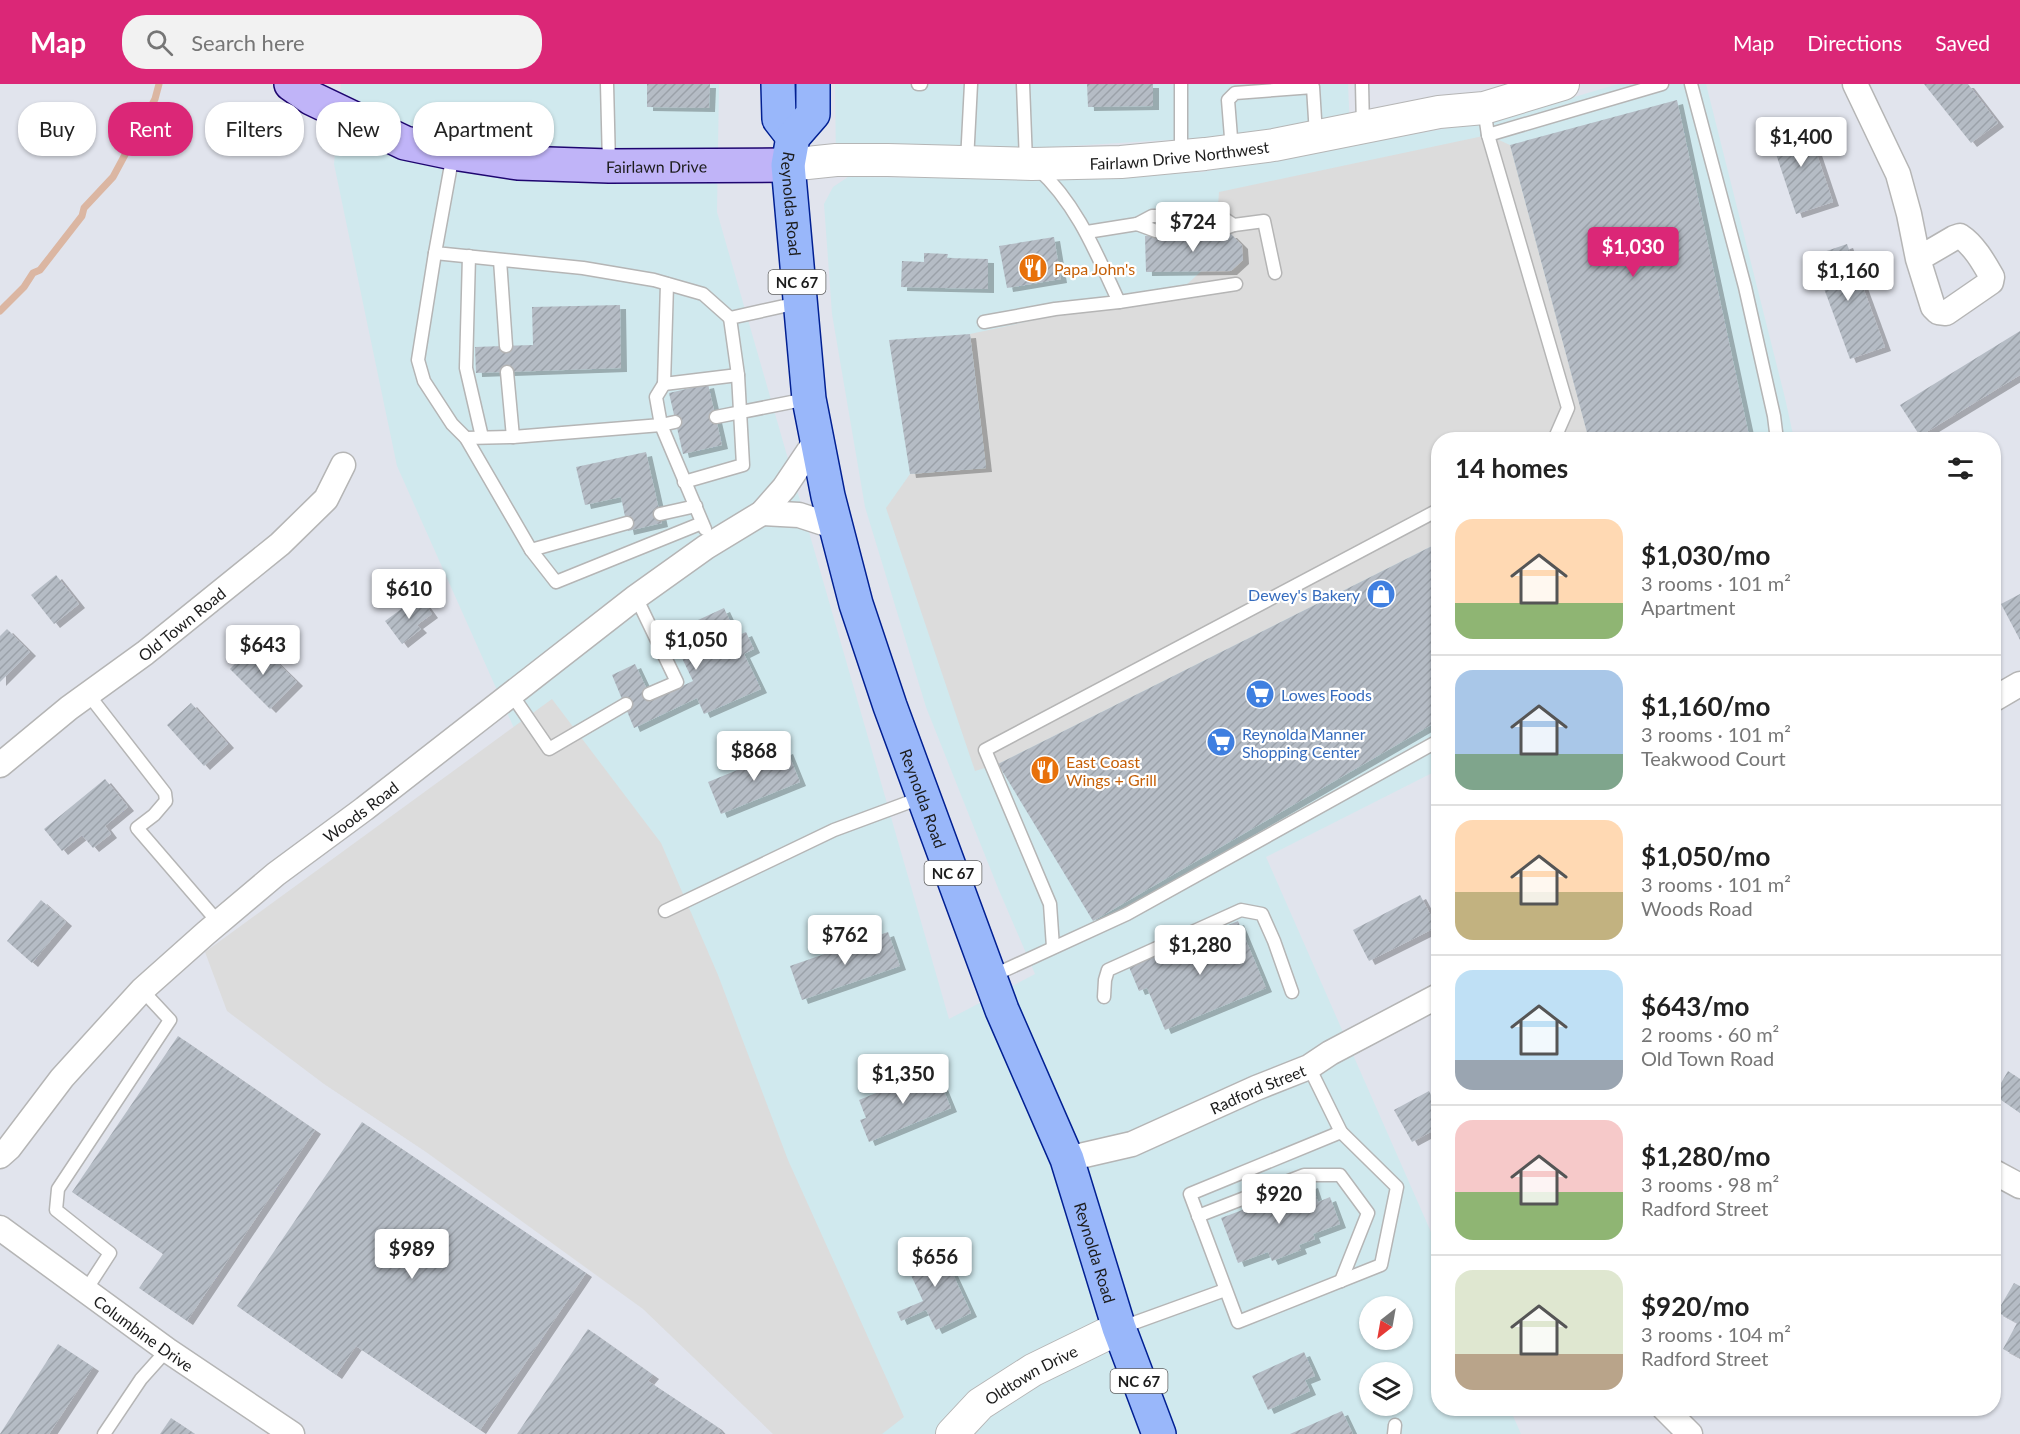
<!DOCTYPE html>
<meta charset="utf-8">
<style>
body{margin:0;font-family:Lato,sans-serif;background:#f2f2f2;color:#222;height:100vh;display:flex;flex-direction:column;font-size:22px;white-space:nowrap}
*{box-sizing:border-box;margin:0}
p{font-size:20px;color:#767676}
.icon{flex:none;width:33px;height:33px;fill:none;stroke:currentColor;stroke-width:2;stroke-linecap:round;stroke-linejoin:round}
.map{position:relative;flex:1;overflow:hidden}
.side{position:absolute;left:1431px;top:348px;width:570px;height:984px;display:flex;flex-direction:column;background:#fff;border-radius:24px;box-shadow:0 2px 4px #0004}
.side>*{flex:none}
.guide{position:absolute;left:18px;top:18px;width:570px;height:54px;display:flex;gap:12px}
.needle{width:39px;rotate:211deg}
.tools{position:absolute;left:1359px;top:1212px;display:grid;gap:12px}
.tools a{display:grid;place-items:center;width:54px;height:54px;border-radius:50%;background:#fff;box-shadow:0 2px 4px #0004;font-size:30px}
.price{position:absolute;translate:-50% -51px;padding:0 14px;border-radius:6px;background:#fff;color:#222;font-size:20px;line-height:39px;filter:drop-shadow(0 2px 3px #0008)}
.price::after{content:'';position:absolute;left:50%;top:36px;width:18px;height:14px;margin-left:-9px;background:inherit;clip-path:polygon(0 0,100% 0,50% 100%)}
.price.selected{background:#db2777;color:#fff}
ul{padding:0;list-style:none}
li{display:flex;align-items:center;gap:18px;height:150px;padding:0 24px}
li+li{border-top:2px solid #e0e0e0}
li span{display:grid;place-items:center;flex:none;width:168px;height:120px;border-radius:18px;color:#555}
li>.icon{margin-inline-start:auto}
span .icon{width:72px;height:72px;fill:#fffc;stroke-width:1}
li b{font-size:26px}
h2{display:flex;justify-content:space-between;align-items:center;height:72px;padding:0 24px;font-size:26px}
.pill{padding:0 21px;border-radius:24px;background:#fff;box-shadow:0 2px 4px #0004;font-size:21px;line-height:54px}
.pill.selected{background:#db2777;color:#fff}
header{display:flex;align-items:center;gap:36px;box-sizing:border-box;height:84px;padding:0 30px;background:#db2777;color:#fff}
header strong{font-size:28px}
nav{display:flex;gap:33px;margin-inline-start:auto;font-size:21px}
.search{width:420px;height:54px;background:#f2f2f2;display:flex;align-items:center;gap:15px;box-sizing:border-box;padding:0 21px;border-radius:24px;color:#767676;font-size:22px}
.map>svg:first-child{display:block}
</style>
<header>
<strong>Map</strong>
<div class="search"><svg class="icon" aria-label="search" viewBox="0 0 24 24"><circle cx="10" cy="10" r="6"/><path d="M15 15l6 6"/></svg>Search here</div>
<nav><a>Map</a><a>Directions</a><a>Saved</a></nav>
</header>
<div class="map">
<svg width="2020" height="1350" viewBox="0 0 2020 1350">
<defs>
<pattern id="building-hatch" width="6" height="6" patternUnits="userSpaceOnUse" patternTransform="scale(1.5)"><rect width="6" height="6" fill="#b5bcc5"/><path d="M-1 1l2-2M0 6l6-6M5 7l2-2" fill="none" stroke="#9ba1a9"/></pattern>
<filter id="shadow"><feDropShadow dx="6" dy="4" stdDeviation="0" flood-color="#0004"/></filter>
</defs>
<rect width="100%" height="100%" fill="#e1e4ed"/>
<!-- commercial -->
<g fill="#d0e9ee" fill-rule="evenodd">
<path d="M341,0H719L717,128L949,935L1035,890L998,804L926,623L865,423L832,230L824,120L833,103L848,93L1082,95L1202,88L1504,34L1618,0H1706L1785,314L1794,355L1438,356V686L1266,773L1438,1164V1324L1510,1325L1521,1350H829L397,382L334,80ZM1370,1222H1402V1256H1370ZM1370,1288H1402V1322H1370Z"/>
<polygon points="835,0 1348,0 1350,45 836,76"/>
</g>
<!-- parking -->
<g fill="#dcdcdc">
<polygon points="1488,51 1510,61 1589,355 1438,356 1438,459 998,680 975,687 886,424 910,390 986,384 970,250 1183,204 1210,179 1216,149 1219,108"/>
<polygon points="552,615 661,759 718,891 788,1076 904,1333 882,1350 773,1350 643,1225 426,1068 324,1000 227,927 205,868"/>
</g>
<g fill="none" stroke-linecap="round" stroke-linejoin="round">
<!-- stream -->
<polyline stroke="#dbb6a2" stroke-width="7" points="0,227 24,203 33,189 40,186 82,132 84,124 113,93 155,15 159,0"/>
</g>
<!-- building -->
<g fill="url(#building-hatch)" filter="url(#shadow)">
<polygon points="647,0 710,0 709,24 647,23"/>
<polygon points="1087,0 1153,0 1153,22 1088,23"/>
<polygon points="1924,0 1968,0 1998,39 1971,59"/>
<polygon points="1677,16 1750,356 1589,356 1510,61"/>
<polygon points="1806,38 1833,118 1796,130 1769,49"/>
<polygon points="1231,150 1242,161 1243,176 1231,187 1146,188 1145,152"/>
<polygon points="1054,153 1061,195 1007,204 999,162"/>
<polygon points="1847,160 1885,263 1850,275 1812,172"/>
<polygon points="924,169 948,170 947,174 988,175 988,205 901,203 902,177 924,178"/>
<polygon points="620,221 621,284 476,289 475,263 533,261 532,223"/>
<polygon points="2020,247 2020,291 1920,352 1900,321"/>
<polygon points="970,250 986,384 910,390 889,256"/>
<polygon points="708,300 722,361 683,370 669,309"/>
<polygon points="646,368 662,439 628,447 621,413 585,421 576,383"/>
<polygon points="1438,459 1438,637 1093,837 998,680"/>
<polygon points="56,491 79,520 54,540 31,511"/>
<polygon points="2020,510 2020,556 2001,520"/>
<polygon points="419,512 432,530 417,541 421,545 402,560 385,537"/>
<polygon points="724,524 737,552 746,548 754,565 744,570 761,605 704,630 697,614 634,644 612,591 635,580 652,616 693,597 670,549"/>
<polygon points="7,545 30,568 0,598 0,552"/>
<polygon points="256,558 297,598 270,625 230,585"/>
<polygon points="191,619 228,660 204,682 167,641"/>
<polygon points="787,666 800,698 721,730 708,698"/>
<polygon points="105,695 128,723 105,742 111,750 93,764 82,751 62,767 44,745"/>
<polygon points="1420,811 1437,843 1369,877 1353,846"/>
<polygon points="41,816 66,838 32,879 7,857"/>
<polygon points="1238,837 1266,904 1165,946 1147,904 1139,907 1129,883"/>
<polygon points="888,848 900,882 802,916 790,882"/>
<polygon points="178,952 315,1046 187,1237 139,1204 163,1170 72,1108"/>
<polygon points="935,985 951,1024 869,1058 860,1036 866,1034 859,1016"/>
<polygon points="2008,987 2020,995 2020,1029 1994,1011"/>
<polygon points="1429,1007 1438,1025 1438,1044 1412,1058 1394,1026"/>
<polygon points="362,1038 586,1189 480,1346 356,1262 336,1291 237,1222"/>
<polygon points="1312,1100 1318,1118 1330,1113 1340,1140 1313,1150 1315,1155 1299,1161 1301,1166 1272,1177 1268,1168 1238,1179 1221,1134"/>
<polygon points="938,1158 971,1229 936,1246 926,1226 901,1237 897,1228 923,1217 903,1174"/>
<polygon points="2014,1199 2020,1202 2020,1274 2003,1265 2017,1239 1997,1228"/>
<polygon points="588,1245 653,1291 648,1297 716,1342 723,1350 517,1350"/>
<polygon points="58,1260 93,1283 49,1350 0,1350"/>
<polygon points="1304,1268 1315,1292 1305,1296 1310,1307 1268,1326 1252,1292"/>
<polygon points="1342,1327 1353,1350 1290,1350"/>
<polygon points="171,1334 195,1350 160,1350"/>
</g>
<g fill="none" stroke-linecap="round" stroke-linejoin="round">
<!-- service casing -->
<g stroke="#b5b5b5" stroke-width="15">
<g id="service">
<polyline points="607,0 609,80"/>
<polyline points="918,0 921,0"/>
<polyline points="1023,0 1026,78"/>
<polyline points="1181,0 1181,71"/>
<polyline points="1362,0 1363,43"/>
<polyline points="1691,0 1745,203 1774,332 1777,356"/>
<polyline points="1484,24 1488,51 1662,0"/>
<polyline points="1488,51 1568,324 1554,356"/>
<polyline points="1232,66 1228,16 1235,9 1313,3 1316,51"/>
<polyline points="453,70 435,169 583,184 654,196 703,210 730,234"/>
<polyline points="967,77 971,0"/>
<path d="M1038,85C1077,120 1097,171 1119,218L1236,200"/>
<polyline points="1137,140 1156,147 1221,146 1234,141"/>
<polyline points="1087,148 1137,140 1152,132 1220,132 1234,141 1264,137 1275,189"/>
<polyline points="435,169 418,276 424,297 452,340 466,354 531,466 556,498 702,439"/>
<polyline points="469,172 466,284 482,353"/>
<polyline points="500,176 506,262"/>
<polyline points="667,200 664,300 738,291"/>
<polyline points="984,238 1055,225 1119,218"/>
<polyline points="507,288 513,353"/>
<polyline points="664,300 656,313 661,341 705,445"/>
<polyline points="716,333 807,315"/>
<polyline points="466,354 513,353 661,341 675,338"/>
<polyline points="684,398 743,381 738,291 730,234 798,219"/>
<polyline points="660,430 696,422"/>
<polyline points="531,466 627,439"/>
<polyline points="636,513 677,598 649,610"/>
<polyline points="88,610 165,709 166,717 154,731 137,744 218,838"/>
<polyline points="512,611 549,665 626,620"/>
<polyline points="665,827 834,746 923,713"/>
<polyline points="1053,863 1050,820 985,666 1438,426"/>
<polyline points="992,892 1127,830 1438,657"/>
<polyline points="1104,913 1105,896 1108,886 1241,826 1262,830 1274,857 1292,908"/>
<polyline points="1309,983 1341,1048"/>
<polygon points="1341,1048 1397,1103 1381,1181 1238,1238 1190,1110"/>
<polyline points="1198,1132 1304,1091 1340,1091 1368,1129 1341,1197"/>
<polyline points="86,1206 110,1169 56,1126 58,1105 170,936 142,906"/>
<polyline points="1120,1244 1225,1206"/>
<polyline points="104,1350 141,1295 167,1266"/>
<polyline points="1394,1350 1395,1341"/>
</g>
</g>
<!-- minor casing -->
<g stroke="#b5b5b5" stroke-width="27">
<g id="minor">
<path d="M1855,0L1898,90L1909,130L1918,175L1933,223L1938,228L1946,229L1991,198L1992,193C1984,179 1974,161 1960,152L1954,154L1918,175"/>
<polyline points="762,429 799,431 836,443"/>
<polyline points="1994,615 2020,600"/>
<path id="s1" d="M0,681L69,624L145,569L280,460L326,415L343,381"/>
<path id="s2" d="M0,1072L9,1064L62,994L142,906L206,849L276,790L364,725L636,513L706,463L762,429L784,404L817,355"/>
<path id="s3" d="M1067,1075L1132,1060L1256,1004L1309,983L1330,969L1438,912"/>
<polyline points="1994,1088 2020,1102"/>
<path id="s4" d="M0,1144L167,1266L292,1350"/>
<polyline points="1664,1324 1690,1350"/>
</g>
</g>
<!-- tertiary casing -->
<g stroke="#b5b5b5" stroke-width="34">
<g id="tertiary">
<path id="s5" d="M788,81L836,76H888L1032,80L1121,78L1205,70L1274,61L1439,28L1484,24L1563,0"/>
<path id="s6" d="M952,1350L980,1320L1033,1286L1119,1244"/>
</g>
</g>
<!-- secondary casing -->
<g stroke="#1e0670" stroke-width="36">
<g id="secondary">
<path id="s7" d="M291,0L311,14L405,59L453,69L518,79L609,82L788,81"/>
</g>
</g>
<!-- primary casing -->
<g stroke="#022092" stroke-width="36">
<g id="primary">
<polyline points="778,0 779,35 793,53"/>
<path id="s8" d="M813,0V30L793,53L788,81L809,315L828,412L856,520L890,622L1002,926L1067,1075L1119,1244L1159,1350"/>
</g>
</g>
<!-- service -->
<use href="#service" stroke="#fff" stroke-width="12"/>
<!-- minor -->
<use href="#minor" stroke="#fff" stroke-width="24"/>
<!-- tertiary -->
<use href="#tertiary" stroke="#fff" stroke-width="32"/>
<!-- secondary -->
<use href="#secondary" stroke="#c0b4f8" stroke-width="33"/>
<!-- primary -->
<use href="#primary" stroke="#99b7fa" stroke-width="33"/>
</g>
<!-- icons -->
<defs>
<g id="restaurant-disc" transform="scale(1.5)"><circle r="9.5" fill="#e8710a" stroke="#fff"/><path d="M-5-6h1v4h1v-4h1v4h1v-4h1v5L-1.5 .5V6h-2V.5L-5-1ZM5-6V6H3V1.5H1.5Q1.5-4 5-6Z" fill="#fff"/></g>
<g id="shop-disc" transform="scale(1.5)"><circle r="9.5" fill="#3f7fe0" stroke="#fff"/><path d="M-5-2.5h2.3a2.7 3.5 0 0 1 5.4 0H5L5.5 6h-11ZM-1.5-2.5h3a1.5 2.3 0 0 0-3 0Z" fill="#fff"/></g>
<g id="supermarket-disc" transform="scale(1.5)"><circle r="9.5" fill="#3f7fe0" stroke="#fff"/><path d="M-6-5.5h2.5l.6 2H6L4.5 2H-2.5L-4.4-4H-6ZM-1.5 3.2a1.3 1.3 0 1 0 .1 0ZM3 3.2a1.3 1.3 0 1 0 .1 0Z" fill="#fff"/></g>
</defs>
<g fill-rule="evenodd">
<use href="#restaurant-disc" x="1033" y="184"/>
<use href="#shop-disc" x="1381" y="510"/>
<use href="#supermarket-disc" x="1260" y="610"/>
<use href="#supermarket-disc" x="1221" y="658"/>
<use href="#restaurant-disc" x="1045" y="686"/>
</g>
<g text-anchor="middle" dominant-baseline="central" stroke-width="4.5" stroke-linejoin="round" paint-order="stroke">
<!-- shield labels -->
<g fill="#fff" stroke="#606060" stroke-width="1.5">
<rect x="768.5" y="186" width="57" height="24" rx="4.5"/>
<rect x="924.5" y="777" width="57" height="24" rx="4.5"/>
<rect x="1110.5" y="1285" width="57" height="24" rx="4.5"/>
</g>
<g font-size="15" font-weight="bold" fill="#1c1c1c">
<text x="797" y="198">NC 67</text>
<text x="953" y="789">NC 67</text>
<text x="1139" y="1297">NC 67</text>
</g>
<!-- street labels -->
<g font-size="16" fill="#1c1c1c" stroke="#fff">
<text stroke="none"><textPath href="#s5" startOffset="392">Fairlawn Drive Northwest</textPath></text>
<text stroke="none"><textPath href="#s7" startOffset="382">Fairlawn Drive</textPath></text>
<text stroke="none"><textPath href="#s8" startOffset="128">Reynolda Road</textPath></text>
<text stroke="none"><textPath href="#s1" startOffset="230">Old Town Road</textPath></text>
<text stroke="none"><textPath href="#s8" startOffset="740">Reynolda Road</textPath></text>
<text stroke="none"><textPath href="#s2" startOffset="501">Woods Road</textPath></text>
<text stroke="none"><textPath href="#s3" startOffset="204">Radford Street</textPath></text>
<text stroke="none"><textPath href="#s8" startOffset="1226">Reynolda Road</textPath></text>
<text stroke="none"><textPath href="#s4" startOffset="178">Columbine Drive</textPath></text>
<text stroke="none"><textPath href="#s6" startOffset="100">Oldtown Drive</textPath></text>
</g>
<!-- food labels -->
<g font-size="16" fill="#c56008" stroke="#fff" text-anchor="start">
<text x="1054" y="184">Papa John's</text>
<text x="1066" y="677">East Coast<tspan x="1066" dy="18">Wings + Grill</tspan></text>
</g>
<!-- shop labels -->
<g font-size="16" fill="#366cbe" stroke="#fff" text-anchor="start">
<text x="1360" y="510" text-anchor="end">Dewey's Bakery</text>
<text x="1281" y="610">Lowes Foods</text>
<text x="1242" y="649">Reynolda Manner<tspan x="1242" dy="18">Shopping Center</tspan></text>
</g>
</g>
</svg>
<div class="tools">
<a><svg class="needle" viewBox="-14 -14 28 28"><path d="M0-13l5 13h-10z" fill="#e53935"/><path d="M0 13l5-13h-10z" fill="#767676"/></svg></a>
<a><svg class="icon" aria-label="layers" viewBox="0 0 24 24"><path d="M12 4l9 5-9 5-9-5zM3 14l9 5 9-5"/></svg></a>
</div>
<b class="price" style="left:1801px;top:84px">$1,400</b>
<b class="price" style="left:1193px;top:169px">$724</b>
<b class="price selected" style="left:1633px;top:194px">$1,030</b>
<b class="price" style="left:1848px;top:218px">$1,160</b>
<b class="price" style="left:409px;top:536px">$610</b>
<b class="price" style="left:696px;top:587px">$1,050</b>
<b class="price" style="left:263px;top:592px">$643</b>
<b class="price" style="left:754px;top:698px">$868</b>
<b class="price" style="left:845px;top:882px">$762</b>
<b class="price" style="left:1200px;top:892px">$1,280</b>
<b class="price" style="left:903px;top:1021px">$1,350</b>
<b class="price" style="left:1279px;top:1141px">$920</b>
<b class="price" style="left:412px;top:1196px">$989</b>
<b class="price" style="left:935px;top:1204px">$656</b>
<div class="guide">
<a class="pill">Buy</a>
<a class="pill selected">Rent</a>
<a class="pill">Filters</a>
<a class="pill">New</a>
<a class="pill">Apartment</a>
</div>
<section class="side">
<h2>14 homes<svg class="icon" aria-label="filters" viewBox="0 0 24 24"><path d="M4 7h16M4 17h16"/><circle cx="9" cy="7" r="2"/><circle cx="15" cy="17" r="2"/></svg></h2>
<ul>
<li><span style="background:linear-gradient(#ffd9b3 70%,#8fb573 0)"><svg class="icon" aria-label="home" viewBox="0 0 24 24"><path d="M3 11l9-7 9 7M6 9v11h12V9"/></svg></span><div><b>$1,030/mo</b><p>3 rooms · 101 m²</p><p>Apartment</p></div></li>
<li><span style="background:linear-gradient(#a9c7e8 70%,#7fa58c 0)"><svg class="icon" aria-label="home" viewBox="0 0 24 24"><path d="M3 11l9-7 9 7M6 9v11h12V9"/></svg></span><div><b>$1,160/mo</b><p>3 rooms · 101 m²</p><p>Teakwood Court</p></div></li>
<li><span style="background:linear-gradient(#ffd9b3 60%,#c2b280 0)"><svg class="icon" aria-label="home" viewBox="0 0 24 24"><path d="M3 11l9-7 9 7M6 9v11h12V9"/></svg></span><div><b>$1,050/mo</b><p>3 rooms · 101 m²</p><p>Woods Road</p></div></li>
<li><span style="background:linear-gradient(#bfe0f5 75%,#9aa5b1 0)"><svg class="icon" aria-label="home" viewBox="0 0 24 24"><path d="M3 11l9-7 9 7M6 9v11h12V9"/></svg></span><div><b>$643/mo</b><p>2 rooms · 60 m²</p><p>Old Town Road</p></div></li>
<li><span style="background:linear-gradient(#f6c9c9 60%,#8fb573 0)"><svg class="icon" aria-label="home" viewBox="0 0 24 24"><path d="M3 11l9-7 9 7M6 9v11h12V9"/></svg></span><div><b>$1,280/mo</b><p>3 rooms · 98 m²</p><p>Radford Street</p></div></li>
<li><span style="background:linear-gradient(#dfe7d0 70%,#b9a48a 0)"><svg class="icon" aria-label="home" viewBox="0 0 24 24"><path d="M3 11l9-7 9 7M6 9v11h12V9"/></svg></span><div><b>$920/mo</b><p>3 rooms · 104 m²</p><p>Radford Street</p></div></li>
</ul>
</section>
</div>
